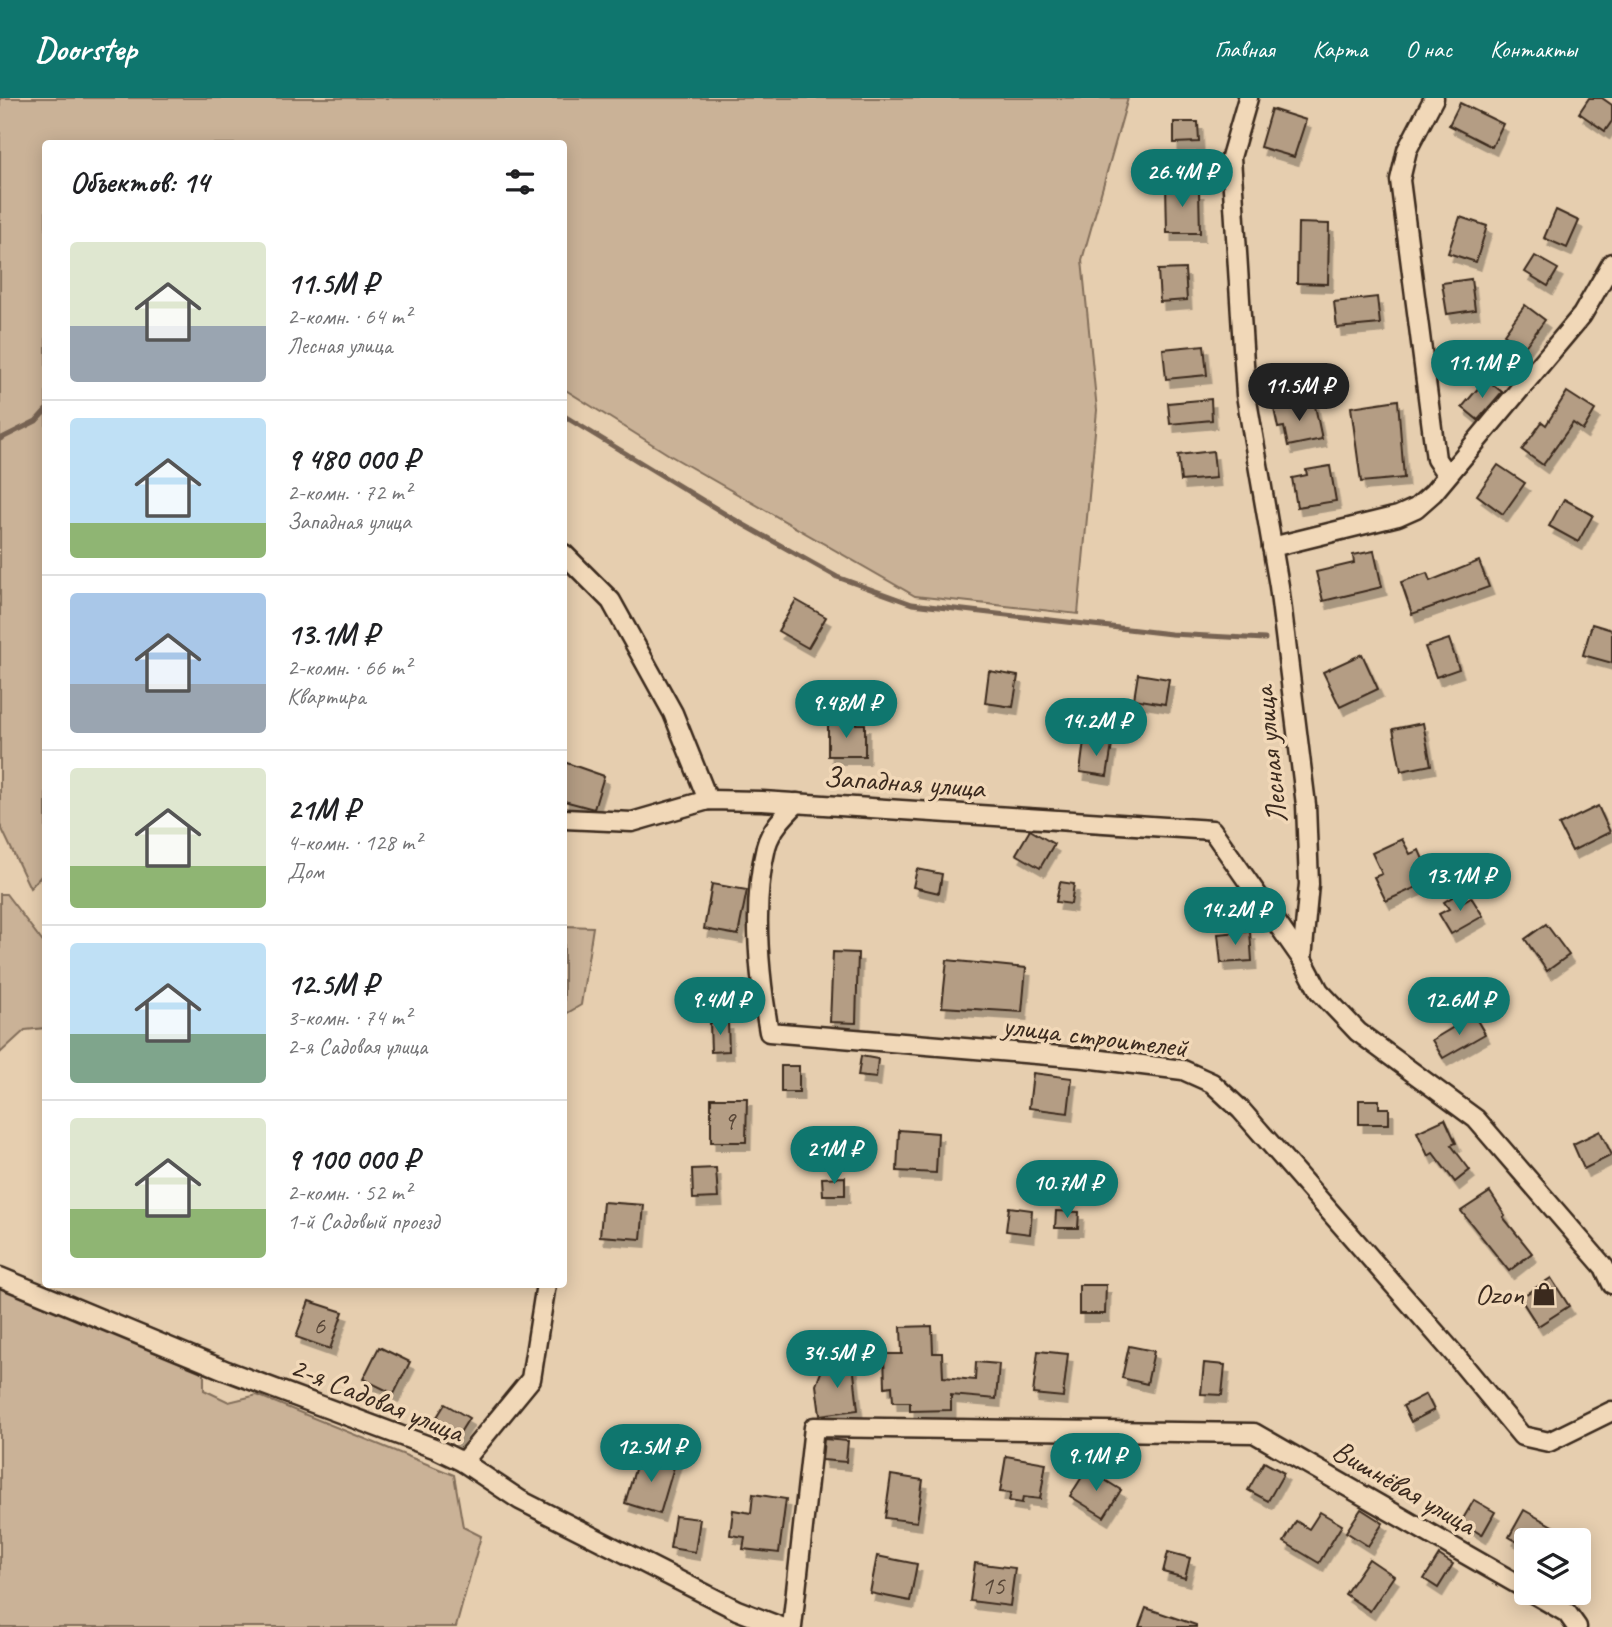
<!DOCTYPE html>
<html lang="ru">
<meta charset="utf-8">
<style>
body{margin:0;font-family:Caveat,sans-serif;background:#f2f2f2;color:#202124;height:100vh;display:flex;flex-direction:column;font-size:26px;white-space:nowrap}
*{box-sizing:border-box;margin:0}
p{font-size:23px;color:#757577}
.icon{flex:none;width:38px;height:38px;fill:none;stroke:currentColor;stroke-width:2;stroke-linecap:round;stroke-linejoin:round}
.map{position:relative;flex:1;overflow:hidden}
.details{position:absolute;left:42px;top:42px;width:525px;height:1148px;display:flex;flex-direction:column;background:#fff;border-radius:7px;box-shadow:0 4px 18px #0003}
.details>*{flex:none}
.buttons{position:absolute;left:1514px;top:1430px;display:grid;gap:14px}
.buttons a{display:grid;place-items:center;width:77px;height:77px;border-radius:7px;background:#fff;box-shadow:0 4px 18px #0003;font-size:35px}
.price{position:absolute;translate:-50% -60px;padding:0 16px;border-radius:24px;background:#0f766e;color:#fff;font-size:23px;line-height:46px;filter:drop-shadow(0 2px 4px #0008)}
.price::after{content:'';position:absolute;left:50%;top:42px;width:21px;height:16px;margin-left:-10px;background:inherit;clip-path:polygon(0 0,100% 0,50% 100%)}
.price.on{background:#222;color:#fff}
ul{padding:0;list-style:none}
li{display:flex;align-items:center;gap:21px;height:175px;padding:0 28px}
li+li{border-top:2px solid #e0e0e0}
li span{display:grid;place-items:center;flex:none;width:196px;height:140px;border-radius:7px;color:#555}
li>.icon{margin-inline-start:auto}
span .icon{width:84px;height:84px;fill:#fffc;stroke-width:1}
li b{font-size:30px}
h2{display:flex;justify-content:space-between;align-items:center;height:84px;padding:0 28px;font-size:30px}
header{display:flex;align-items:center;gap:42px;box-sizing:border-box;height:98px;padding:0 35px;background:#0f766e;color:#fff}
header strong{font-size:33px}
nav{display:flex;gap:38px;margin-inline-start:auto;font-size:24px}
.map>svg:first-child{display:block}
</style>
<header>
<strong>Doorstep</strong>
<nav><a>Главная</a><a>Карта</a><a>О нас</a><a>Контакты</a></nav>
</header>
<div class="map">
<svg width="1612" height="1529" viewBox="0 0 1612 1529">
<defs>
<filter id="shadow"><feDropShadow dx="4.5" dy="8" stdDeviation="0" flood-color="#0004"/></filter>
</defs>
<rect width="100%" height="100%" fill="#e6ceaf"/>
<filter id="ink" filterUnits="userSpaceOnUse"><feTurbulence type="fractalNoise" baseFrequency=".0143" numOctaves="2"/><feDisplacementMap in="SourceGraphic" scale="14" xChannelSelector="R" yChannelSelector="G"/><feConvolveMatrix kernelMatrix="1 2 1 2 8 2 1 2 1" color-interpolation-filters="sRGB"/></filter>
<g filter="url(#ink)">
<!-- green -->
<g fill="#cab297" stroke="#826e5a" stroke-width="2">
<polygon points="0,0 1128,0 1082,162 1097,312 1078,516 915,498 671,358 564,291 564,46 46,46 46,773 30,790 0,727"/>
<polygon points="0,796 6,796 45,847 45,930 25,932 0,955"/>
<polygon points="564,828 593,829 581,907 564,917"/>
<polygon points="0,1189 204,1272 204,1292 229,1304 257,1297 454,1377 463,1429 481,1438 456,1529 0,1529"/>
</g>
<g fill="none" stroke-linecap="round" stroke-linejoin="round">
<!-- stream -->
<g stroke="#776452" stroke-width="5">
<polyline points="564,318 730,419 837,479 912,506 1171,536 1265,541"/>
<polyline points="0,341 36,323 46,312"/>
</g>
</g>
<!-- building -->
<g fill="#b49d84" stroke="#3b2a1e" stroke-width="2" filter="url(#shadow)">
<polygon points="1589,0 1602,0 1612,7 1612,23 1605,33 1579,15"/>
<polygon points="1460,5 1503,26 1492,49 1449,27"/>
<polygon points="1271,11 1306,22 1294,59 1260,49"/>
<polygon points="1174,24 1198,24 1199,44 1174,45"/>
<polygon points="1189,84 1190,92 1199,92 1200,135 1167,135 1166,85"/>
<polygon points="1556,112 1579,123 1567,150 1544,140"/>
<polygon points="1460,119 1487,128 1476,164 1448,155"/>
<polygon points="1298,125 1329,126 1328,186 1297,185"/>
<polygon points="1535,158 1558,171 1548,188 1525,174"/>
<polygon points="1185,171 1187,202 1160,204 1158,172"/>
<polygon points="1471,181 1475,212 1447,216 1442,185"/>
<polygon points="1377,199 1380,226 1337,230 1334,204"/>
<polygon points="1525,207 1545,222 1524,250 1504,236"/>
<polygon points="1204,247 1207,277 1166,281 1163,251"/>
<polygon points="1486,281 1502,294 1478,322 1462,309"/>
<polygon points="1567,294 1595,312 1583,332 1573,325 1543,367 1522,352 1542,324 1546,327"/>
<polygon points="1211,301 1212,322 1170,326 1168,305"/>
<polygon points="1398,302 1404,380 1361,384 1351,309"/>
<polygon points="1314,303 1322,341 1288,348 1284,329 1278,330 1274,311"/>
<polygon points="1213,353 1216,380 1181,383 1178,357"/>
<polygon points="1498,367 1525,385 1503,416 1477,397"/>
<polygon points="1330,368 1336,403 1297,409 1292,380 1307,377 1306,372"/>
<polygon points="1564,401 1593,417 1578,444 1549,428"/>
<polygon points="1374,453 1382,489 1323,503 1316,474 1354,465 1353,457"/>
<polygon points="1479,463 1489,489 1412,516 1401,484 1427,475 1430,483"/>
<polygon points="796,502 826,519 808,550 778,533"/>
<polygon points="1592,526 1612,532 1612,565 1583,557"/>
<polygon points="1449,541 1459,571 1436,579 1425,549"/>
<polygon points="1362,556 1378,591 1340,609 1323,574"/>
<polygon points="989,573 1018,578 1013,609 985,605"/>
<polygon points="1138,576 1169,581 1165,606 1134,601"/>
<polygon points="1423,625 1431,667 1401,673 1393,631"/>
<rect x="828" y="626" width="37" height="32"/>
<polygon points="1084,643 1112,647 1107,678 1080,674"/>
<polygon points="564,664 604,678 594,711 564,703"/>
<polygon points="1598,708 1610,734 1572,753 1559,727"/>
<polygon points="1030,732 1054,746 1040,770 1016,756"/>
<polygon points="1402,741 1410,756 1419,752 1432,782 1386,803 1374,779 1382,776 1372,755"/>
<polygon points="917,771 942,776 939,795 913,789"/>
<polygon points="1060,784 1074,786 1071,806 1056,804"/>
<polygon points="712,786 747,792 738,837 704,831"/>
<polygon points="1459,795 1464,803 1471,799 1483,818 1451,836 1439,816 1449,811 1444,804"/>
<polygon points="1546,826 1569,857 1547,873 1525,841"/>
<polygon points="1250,833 1252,863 1221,865 1218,836"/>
<polygon points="833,854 858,855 856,925 830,924"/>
<polygon points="947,862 1026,870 1022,914 942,909"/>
<polygon points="1474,917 1485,936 1443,960 1432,942"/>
<polygon points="728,924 729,953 711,954 710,925"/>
<polygon points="861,958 878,961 876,980 858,978"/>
<rect x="781" y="968" width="18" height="26"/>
<polygon points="1033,975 1072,980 1068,1015 1029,1010"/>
<polygon points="711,1000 747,1000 746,1044 711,1044"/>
<polygon points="1359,1002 1379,1002 1379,1010 1389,1010 1389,1026 1359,1026"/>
<polygon points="1445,1021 1456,1045 1451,1047 1470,1072 1455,1084 1433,1055 1428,1058 1417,1034"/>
<polygon points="899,1032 938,1035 936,1075 897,1073"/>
<polygon points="1600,1033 1612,1057 1584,1071 1573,1046"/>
<polygon points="716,1070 718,1100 693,1101 692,1071"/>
<polygon points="845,1079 845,1097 823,1097 822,1080"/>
<polygon points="1490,1094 1505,1117 1503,1119 1532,1155 1509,1173 1461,1113"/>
<polygon points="603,1104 644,1107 641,1141 600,1138"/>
<polygon points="1009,1109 1032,1112 1030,1136 1006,1133"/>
<polygon points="1056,1113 1079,1114 1078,1130 1055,1130"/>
<polygon points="1551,1180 1569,1208 1538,1228 1520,1200"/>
<polygon points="1079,1187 1106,1187 1105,1216 1079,1216"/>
<polygon points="309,1203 343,1214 330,1251 296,1239"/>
<polygon points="932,1228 933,1255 942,1255 943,1279 975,1282 976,1264 999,1266 996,1301 951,1297 951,1312 910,1313 910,1304 893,1304 892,1288 885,1289 884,1256 902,1256 901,1229"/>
<polygon points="1129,1248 1154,1253 1147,1286 1122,1280"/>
<polygon points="379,1249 410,1264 394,1296 363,1281"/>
<polygon points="1038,1253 1068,1256 1063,1299 1033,1296"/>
<polygon points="853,1265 858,1312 820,1317 816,1287 823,1269"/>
<polygon points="1204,1265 1225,1267 1222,1297 1201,1296"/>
<polygon points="1426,1296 1434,1312 1411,1324 1403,1308"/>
<polygon points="445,1306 469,1320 456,1341 432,1327"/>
<polygon points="824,1341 848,1343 846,1364 822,1362"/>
<polygon points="652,1355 676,1362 660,1416 625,1405 636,1368 647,1371"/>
<polygon points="1006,1358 1046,1365 1040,1401 1023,1399 1022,1405 1009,1403 1011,1395 1000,1394"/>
<polygon points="1264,1364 1284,1375 1268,1403 1248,1392"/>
<polygon points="1087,1371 1121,1392 1104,1419 1070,1398"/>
<polygon points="891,1377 923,1382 917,1424 885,1420"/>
<polygon points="753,1396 786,1401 779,1455 743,1451 745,1439 730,1437 733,1412 751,1415"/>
<polygon points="1474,1402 1495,1414 1482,1437 1461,1424"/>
<polygon points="1361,1411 1383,1425 1368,1448 1346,1434"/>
<polygon points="1524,1412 1561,1433 1556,1442 1526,1442 1526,1449 1509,1439"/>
<polygon points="1320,1414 1342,1427 1319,1465 1284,1444 1296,1423 1309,1431"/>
<polygon points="675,1418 700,1421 695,1454 670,1450"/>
<polygon points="1168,1454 1190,1460 1185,1480 1163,1474"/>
<polygon points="1439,1457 1453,1466 1438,1490 1424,1481"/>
<polygon points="877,1458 917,1466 910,1503 870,1495"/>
<polygon points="1369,1461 1394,1478 1370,1513 1345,1496"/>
<polygon points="975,1465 1015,1470 1010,1508 970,1503"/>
<polygon points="1146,1510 1196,1527 1196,1529 1139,1529"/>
</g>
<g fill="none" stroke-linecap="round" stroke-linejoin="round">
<!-- minor casing -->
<g stroke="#3b2a1e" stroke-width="23">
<g id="minor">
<polyline points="1248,0 1231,59 1246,297 1279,488 1306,707 1309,786 1302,861 1319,893 1358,934 1476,1021 1604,1169 1612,1186"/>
<polyline points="1434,0 1407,52 1400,82 1436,361 1447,377"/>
<polyline points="1272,449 1398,418 1416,410 1433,395 1582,217 1612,165"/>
<polyline points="564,456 611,503 673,615 708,702"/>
<path d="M797,705C785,717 770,732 766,749C752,805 759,878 769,934L1085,960L1183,972L1212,985L1241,1012L1455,1257L1522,1338L1549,1344L1612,1313"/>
<polyline points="564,721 632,724 708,702 762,703 1212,732 1302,861"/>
<polyline points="0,1179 227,1273 434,1350 463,1364 520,1402 737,1512 781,1529"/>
<polyline points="463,1364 531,1281 546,1186"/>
<polyline points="1531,1494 1567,1515 1577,1529"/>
<polyline points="792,1529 814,1329 1254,1335 1526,1491"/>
</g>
</g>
<!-- minor -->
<use href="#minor" stroke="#f1d8b8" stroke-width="18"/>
</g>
</g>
<!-- icons -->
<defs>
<g id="shop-bare" transform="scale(1.89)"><path d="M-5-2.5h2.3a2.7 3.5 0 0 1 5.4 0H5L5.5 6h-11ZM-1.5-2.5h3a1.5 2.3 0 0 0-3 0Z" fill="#3b2a1e" stroke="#f1d8b8" stroke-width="2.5" paint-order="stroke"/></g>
</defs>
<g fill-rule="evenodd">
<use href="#shop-bare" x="1544" y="1196"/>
</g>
<g text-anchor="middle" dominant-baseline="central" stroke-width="7" stroke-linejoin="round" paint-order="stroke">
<!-- number labels -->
<g font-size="26" fill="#594738">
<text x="729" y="1022">9</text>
<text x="319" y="1227">6</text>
<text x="993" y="1487">15</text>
</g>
<!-- street labels -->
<g font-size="30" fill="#3b2a1e" stroke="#f1d8b8">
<text transform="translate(1270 657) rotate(-96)">Лесная улица</text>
<text transform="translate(904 684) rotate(4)">Западная улица</text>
<text transform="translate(1095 938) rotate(7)">улица строителей</text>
<text transform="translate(377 1301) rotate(22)">2-я Садовая улица</text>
<text transform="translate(1404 1389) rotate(30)">Вишнёвая улица</text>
</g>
<!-- poi labels -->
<g font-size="30" fill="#3b2a1e" stroke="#f1d8b8" text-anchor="end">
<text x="1524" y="1196">Ozon</text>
</g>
</g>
</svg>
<div class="buttons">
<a><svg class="icon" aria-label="layers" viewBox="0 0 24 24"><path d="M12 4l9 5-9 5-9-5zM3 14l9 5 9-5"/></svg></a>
</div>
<b class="price" style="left:1182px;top:111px">26.4M ₽</b>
<b class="price" style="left:1482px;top:302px">11.1M ₽</b>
<b class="price on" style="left:1299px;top:325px">11.5M ₽</b>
<b class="price" style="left:846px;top:642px">9.48M ₽</b>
<b class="price" style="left:1096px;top:660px">14.2M ₽</b>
<b class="price" style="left:1460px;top:815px">13.1M ₽</b>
<b class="price" style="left:1235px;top:849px">14.2M ₽</b>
<b class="price" style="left:720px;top:939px">9.4M ₽</b>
<b class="price" style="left:1459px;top:939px">12.6M ₽</b>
<b class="price" style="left:834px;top:1088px">21M ₽</b>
<b class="price" style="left:1067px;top:1122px">10.7M ₽</b>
<b class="price" style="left:837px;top:1292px">34.5M ₽</b>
<b class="price" style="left:651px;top:1386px">12.5M ₽</b>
<b class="price" style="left:1096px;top:1395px">9.1M ₽</b>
<section class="details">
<h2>Объектов: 14<svg class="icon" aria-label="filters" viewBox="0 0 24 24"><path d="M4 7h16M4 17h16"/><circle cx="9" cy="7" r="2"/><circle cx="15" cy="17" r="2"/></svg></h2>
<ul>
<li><span style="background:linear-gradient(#dfe7d0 60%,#9aa5b1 0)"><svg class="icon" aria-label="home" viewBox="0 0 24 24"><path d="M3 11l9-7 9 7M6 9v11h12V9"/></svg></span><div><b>11.5M ₽</b><p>2-комн. · 64 m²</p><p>Лесная улица</p></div></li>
<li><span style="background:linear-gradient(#bfe0f5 75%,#8fb573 0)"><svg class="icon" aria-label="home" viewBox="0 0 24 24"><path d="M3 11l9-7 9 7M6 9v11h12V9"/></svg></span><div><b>9 480 000 ₽</b><p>2-комн. · 72 m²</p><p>Западная улица</p></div></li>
<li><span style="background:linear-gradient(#a9c7e8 65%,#9aa5b1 0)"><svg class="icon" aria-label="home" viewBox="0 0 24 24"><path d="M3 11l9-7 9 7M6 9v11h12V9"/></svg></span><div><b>13.1M ₽</b><p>2-комн. · 66 m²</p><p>Квартира</p></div></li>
<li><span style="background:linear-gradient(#dfe7d0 70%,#8fb573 0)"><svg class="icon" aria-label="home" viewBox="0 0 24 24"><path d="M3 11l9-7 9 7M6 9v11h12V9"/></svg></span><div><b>21M ₽</b><p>4-комн. · 128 m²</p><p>Дом</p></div></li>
<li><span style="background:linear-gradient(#bfe0f5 65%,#7fa58c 0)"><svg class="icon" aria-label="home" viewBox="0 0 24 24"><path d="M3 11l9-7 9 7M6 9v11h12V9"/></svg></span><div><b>12.5M ₽</b><p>3-комн. · 74 m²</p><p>2-я Садовая улица</p></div></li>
<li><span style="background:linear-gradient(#dfe7d0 65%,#8fb573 0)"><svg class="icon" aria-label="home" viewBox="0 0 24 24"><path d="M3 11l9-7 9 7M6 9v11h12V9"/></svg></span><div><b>9 100 000 ₽</b><p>2-комн. · 52 m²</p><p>1-й Садовый проезд</p></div></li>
</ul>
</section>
</div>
